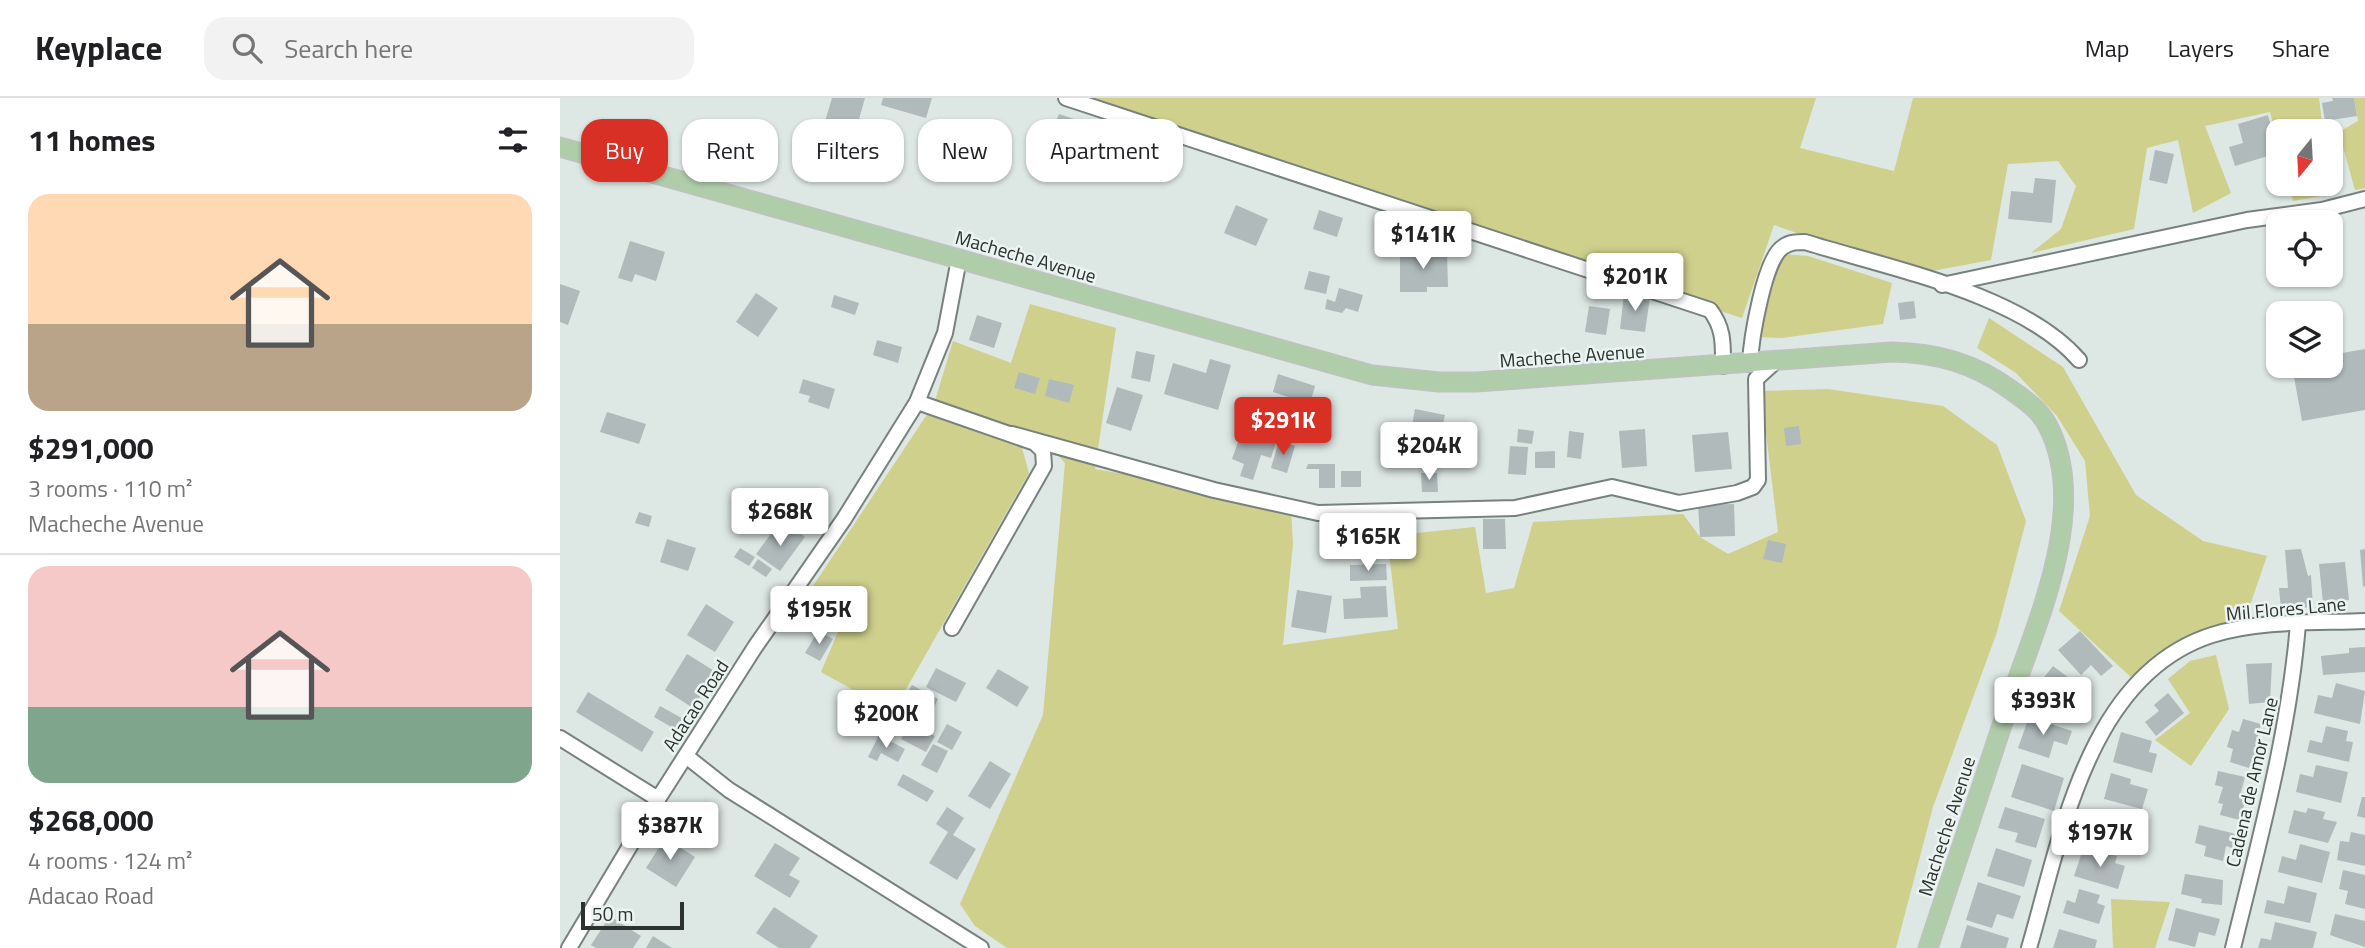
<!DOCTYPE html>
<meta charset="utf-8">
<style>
body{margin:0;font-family:"Titillium Web",sans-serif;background:#f2f2f2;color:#202124;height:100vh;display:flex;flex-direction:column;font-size:26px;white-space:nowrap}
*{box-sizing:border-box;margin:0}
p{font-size:23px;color:#757577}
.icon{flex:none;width:38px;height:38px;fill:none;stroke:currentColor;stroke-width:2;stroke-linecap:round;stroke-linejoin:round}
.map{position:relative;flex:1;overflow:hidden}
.drawer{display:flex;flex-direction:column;background:#fff;width:560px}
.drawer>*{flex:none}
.guide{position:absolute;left:21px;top:21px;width:665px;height:63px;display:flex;gap:14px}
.needle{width:46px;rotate:198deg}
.buttons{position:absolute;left:1706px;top:21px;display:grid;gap:14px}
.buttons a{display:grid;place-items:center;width:77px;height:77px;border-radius:14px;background:#fff;box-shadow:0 2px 5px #0004;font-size:35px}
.scale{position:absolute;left:21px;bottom:18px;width:103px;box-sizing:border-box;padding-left:7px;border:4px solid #2d312f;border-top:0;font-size:19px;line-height:24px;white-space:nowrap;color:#2d312f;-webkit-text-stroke:5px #eaf4f0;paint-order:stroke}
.price{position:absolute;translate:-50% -60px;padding:0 16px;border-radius:7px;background:#fff;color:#222;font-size:23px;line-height:46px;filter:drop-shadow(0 2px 4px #0008)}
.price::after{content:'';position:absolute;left:50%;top:42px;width:21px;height:16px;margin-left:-10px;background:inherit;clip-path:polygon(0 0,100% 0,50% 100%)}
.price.on{background:#d93025;color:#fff}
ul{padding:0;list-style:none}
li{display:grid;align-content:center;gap:14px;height:371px;padding:0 28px}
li+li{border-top:2px solid #e0e0e0}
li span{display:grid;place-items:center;height:217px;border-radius:21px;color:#555}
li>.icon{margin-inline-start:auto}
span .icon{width:126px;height:126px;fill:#fffc;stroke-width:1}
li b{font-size:30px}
h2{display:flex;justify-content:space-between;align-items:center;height:84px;padding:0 28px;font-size:30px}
.pill{padding:0 24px;border-radius:21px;background:#fff;box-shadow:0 2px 5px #0004;font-size:24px;line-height:63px}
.pill.on{background:#d93025;color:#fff}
header{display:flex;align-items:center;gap:42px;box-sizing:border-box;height:98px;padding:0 35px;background:#fff;border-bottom:2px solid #e0e0e0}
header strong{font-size:33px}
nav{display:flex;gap:38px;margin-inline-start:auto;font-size:24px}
.search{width:490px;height:63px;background:#f2f2f2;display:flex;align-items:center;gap:18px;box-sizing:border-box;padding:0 24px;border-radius:21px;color:#757577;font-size:26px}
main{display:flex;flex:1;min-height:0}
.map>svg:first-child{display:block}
</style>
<header>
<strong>Keyplace</strong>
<div class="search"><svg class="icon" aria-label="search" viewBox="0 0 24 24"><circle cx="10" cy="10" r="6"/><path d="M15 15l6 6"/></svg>Search here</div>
<nav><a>Map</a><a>Layers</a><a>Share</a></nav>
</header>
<main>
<section class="drawer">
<h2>11 homes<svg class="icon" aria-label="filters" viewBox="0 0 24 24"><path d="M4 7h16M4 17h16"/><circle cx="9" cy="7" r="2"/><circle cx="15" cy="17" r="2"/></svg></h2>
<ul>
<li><span style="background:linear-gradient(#ffd9b3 60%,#b9a48a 0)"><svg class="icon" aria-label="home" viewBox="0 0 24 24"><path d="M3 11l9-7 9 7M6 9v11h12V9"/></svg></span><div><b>$291,000</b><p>3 rooms · 110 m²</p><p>Macheche Avenue</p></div></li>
<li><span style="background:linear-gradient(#f6c9c9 65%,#7fa58c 0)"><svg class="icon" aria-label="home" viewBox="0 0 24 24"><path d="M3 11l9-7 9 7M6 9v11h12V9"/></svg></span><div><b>$268,000</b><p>4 rooms · 124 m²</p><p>Adacao Road</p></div></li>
</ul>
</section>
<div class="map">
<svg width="1805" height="850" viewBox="0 0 1805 850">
<rect width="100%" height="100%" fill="#dde7e3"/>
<!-- green -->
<g fill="#cfd08c">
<polygon points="506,0 1256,0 1240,50 1334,73 1353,0 1759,0 1763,33 1718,33 1718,45 1710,14 1645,28 1671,95 1633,115 1618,42 1587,50 1574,131 1471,155 1501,131 1516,88 1498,63 1448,66 1431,162 1356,176 1214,127 1182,220"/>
<polygon points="1794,0 1805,0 1805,90 1795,92 1779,34 1798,23"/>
<polygon points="1729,86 1771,86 1772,96 1733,103"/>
<polygon points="1223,156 1248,158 1332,185 1323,226 1222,240 1197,239"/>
<polygon points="470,206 556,230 535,371 684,397 731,411 733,446 723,547 838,531 827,438 915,429 926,495 954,490 973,424 1123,416 1140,439 1168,456 1218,434 1201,293 1268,291 1383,308 1437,347 1466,423 1437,534 1373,709 1336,850 447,850 415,828 400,806 483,617 505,365 482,340 457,332 469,375 333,614 261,574 289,508 251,491 374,306 393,243 451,265"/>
<polygon points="1429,220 1503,269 1576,397 1643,443 1707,458 1686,519 1573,581 1499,513 1530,418 1525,363 1497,318 1456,275 1417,250"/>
<polygon points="1656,557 1669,611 1631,668 1595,642 1630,615 1608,581 1630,563"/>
<polygon points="1551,801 1610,804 1595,850 1553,850"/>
</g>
<!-- building -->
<g fill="#b0babb">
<polygon points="272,0 305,0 294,39 263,30"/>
<polygon points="323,0 372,0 366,20 321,7"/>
<polygon points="1772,0 1794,0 1797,18 1765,23 1762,5 1773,3"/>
<polygon points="499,16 514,21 508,40 492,34"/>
<polygon points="1708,17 1718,55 1675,68 1669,49 1683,45 1678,26"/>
<polygon points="483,43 509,54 497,84 471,72"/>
<polygon points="1595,52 1614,56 1607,86 1589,82"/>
<polygon points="1475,80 1496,82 1492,125 1448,121 1451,93 1473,95"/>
<polygon points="676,107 708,121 696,148 664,135"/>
<polygon points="759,112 783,120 777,139 753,131"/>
<polygon points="70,143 105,154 96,183 75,176 72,184 58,180"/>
<polygon points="887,154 888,189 867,189 867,194 840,194 840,155"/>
<polygon points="749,173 770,178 766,196 744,191"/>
<polygon points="0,186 20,193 8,227 0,224"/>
<polygon points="779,190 803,197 798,214 786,210 782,215 765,211 767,201 775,204"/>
<polygon points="196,195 218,210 198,239 176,224"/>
<polygon points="1064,195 1090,199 1085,234 1060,231"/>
<polygon points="274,197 299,205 295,217 271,209"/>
<polygon points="1354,203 1356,220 1340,222 1338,205"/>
<polygon points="1029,208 1050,211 1046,237 1025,234"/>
<polygon points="417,217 442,225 434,250 409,242"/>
<polygon points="317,242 342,249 338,265 313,257"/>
<polygon points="1805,251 1805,312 1742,323 1732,268 1771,268 1771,257"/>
<polygon points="576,253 595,257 590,284 571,280"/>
<polygon points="650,261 671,267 658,312 604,296 613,265 646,275"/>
<polygon points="459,274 480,280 475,296 454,290"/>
<polygon points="718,276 755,288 750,306 713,294"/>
<polygon points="243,281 275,291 269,311 248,304 250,298 239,295"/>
<polygon points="489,281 514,287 509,305 485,298"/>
<polygon points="557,289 583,297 571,333 546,325"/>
<polygon points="713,299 754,312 749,329 707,316"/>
<polygon points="855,311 885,317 881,334 852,328"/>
<polygon points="47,314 86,326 79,346 40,334"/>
<polygon points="1239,328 1241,346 1226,348 1224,330"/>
<polygon points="683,330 717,340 711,360 701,357 693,382 680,378 684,366 672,361"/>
<polygon points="958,331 974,333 972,346 957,344"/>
<polygon points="1085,331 1087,368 1062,370 1059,333"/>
<polygon points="1009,333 1024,335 1021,361 1007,359"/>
<polygon points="1168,334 1172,371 1135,374 1132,337"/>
<polygon points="719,343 735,348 727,375 711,370"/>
<polygon points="950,348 968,349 966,377 948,376"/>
<polygon points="995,353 995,370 975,370 975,354"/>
<polygon points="748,366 775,366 775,390 759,390 759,371 746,371"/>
<rect x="781" y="373" width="20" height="16"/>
<polygon points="861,375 877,375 878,394 862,394"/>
<polygon points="1174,406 1175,438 1140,439 1138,407"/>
<polygon points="79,414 92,418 89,429 75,425"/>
<polygon points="923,421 945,421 946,451 923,451"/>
<polygon points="216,429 228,438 233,430 245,439 220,473 196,456"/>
<polygon points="107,441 136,450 128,473 100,464"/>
<polygon points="1208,442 1226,446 1222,465 1203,461"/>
<polygon points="180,450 195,459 189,468 174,459"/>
<polygon points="1741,451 1748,478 1751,477 1753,509 1721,511 1719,490 1728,490 1725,452"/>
<polygon points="1805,451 1805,488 1803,489 1800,452"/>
<polygon points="198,461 212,471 206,479 192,470"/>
<polygon points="1785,464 1789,502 1763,505 1759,466"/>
<polygon points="826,466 827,482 790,483 790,467"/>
<polygon points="826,488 828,519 784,521 783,501 801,500 800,489"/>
<polygon points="737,492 772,498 766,535 731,529"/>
<polygon points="146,506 174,524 155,554 127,537"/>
<polygon points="258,533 273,541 260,563 245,555"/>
<polygon points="1520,533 1553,568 1541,578 1531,567 1521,577 1498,552"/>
<polygon points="1805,549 1805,574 1763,577 1761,558 1789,555 1789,550"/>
<polygon points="127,556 156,574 133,610 105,592"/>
<polygon points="1712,565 1710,604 1689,606 1686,566"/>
<polygon points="1493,568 1529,595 1509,623 1481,602 1490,590 1481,583"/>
<polygon points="376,570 406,585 396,604 366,589"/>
<polygon points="438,571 469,589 457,609 426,590"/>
<polygon points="1776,585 1805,593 1800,626 1754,615 1758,597 1772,600"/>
<polygon points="352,587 378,601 370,617 343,602"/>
<polygon points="28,594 94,634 82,654 16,614"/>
<polygon points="1608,595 1624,615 1596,638 1585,624 1599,613 1594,607"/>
<polygon points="100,608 127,623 120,634 94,619"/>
<polygon points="1469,619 1512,633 1507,647 1494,643 1489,660 1458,650"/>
<polygon points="1683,621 1701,626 1697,642 1706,645 1700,666 1691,664 1689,670 1670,664 1673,651 1667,649 1672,632 1679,634"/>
<polygon points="350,625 375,638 366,654 341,641"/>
<polygon points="387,626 402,634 392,652 377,644"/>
<polygon points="1766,628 1788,633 1786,643 1793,644 1789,664 1747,654 1750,642 1762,645"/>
<polygon points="1561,634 1592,643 1589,654 1597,656 1592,675 1553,664"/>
<polygon points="319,637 345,651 338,664 321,655 317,663 308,659"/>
<polygon points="373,646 388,653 377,675 361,667"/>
<polygon points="430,663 451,676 430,711 408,698"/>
<polygon points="1462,666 1504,680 1494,713 1451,699"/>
<polygon points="1756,667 1788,674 1781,705 1736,694 1740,676 1753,679"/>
<polygon points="1658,673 1685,679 1681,694 1687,696 1680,722 1660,717 1663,706 1658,705 1663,689 1655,687"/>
<polygon points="1551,675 1571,681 1570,686 1588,691 1582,711 1544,701"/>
<polygon points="343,676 374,693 367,704 337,687"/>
<polygon points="1802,699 1805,699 1805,720 1797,718"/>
<polygon points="387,709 404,720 393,737 416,751 397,782 369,765 388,734 376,726"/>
<polygon points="1445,709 1485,721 1476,750 1455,744 1458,735 1438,730"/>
<polygon points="1748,710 1765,714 1763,721 1777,724 1768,745 1728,735 1734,712 1746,715"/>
<polygon points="1545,715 1563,720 1561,729 1570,732 1564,752 1525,741 1530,724 1541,727"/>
<polygon points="1639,727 1676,736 1672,750 1666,748 1663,763 1644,758 1646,748 1635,745"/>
<polygon points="1791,734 1805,737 1805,768 1777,762 1780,743 1789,744"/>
<polygon points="105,740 135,759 116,789 86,770"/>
<polygon points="215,745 240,760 229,777 240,783 230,800 194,778"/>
<polygon points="1740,746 1770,754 1762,785 1718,774 1722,758 1736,762"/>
<polygon points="1436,750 1472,762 1464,789 1427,778"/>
<polygon points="1537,752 1557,758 1555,765 1565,768 1558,791 1514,778 1522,754 1535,758"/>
<polygon points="1783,772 1805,777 1805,811 1785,806 1788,793 1779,791"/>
<polygon points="1625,776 1663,782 1662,807 1641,805 1642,801 1621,796"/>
<polygon points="1418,784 1461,798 1453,821 1437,816 1432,830 1406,822"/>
<polygon points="1728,788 1757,795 1750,825 1704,815 1707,802 1724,806"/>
<polygon points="1519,791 1540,797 1537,805 1545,808 1539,826 1503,815 1507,802 1515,805"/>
<polygon points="214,809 258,838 250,850 219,850 196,835"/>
<polygon points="1616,810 1660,821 1655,838 1639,834 1635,849 1608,842"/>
<polygon points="1775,816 1805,823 1805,849 1770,837"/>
<polygon points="50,818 81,838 73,850 36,850 31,847"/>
<polygon points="1715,824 1757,834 1753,850 1698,850 1701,840 1711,842"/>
<polygon points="1407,827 1449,840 1446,850 1400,850"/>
<polygon points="1499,831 1537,842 1535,850 1493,850"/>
<polygon points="93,838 112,850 86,850"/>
</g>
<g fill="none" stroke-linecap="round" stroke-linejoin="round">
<!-- minor casing -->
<g stroke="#78817e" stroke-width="18">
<g id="minor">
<path d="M506,0L1150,212C1164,230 1163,246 1163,268"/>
<polyline points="1382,187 1687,122 1762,112 1805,101"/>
<path d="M1190,266C1191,242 1204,161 1223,149C1230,144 1237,144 1245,144C1328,170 1462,196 1519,262"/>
<polyline points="357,304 475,345 483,353 484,368 392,530"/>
<polyline points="452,336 654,392 758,415 955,410 1052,389 1119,405 1177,395 1193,389 1198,382 1196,281 1216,263"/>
<polyline points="0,640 98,701"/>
<polyline points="126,658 169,692 421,850"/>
<polyline points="9,850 98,701 195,549 284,421 357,304 385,235 399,161"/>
<path d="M1469,850C1501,741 1527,577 1652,537C1700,522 1755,525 1805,523"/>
<path d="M1673,850C1699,743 1729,636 1738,526"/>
</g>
</g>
<!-- major casing -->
<g stroke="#c0c1c1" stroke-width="21">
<path id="major" d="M0,49L812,277L879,284H916L1332,254C1377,255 1414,265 1451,292C1465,302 1480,312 1488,328C1531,412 1475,527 1448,609C1421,689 1395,770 1368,850"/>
</g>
<!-- minor -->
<use href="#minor" stroke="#fff" stroke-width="14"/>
<!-- major -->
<use href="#major" stroke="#b0cdaa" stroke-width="18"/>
</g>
<g text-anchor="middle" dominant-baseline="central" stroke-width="5" stroke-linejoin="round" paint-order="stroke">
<!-- street labels -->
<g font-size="19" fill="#2d312f" stroke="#eaf4f0">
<text transform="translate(466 158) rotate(16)">Macheche Avenue</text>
<text transform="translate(1012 257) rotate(-4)">Macheche Avenue</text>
<text transform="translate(1726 510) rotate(-5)">Mil Flores Lane</text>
<text transform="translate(135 607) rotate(-57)">Adacao Road</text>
<text transform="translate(1691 684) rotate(-77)">Cadena de Amor Lane</text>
<text transform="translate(1386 728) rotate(-72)">Macheche Avenue</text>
</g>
</g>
</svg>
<div class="buttons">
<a><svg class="needle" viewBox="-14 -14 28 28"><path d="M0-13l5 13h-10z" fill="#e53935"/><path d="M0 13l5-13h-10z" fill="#757577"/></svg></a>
<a><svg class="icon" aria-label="locate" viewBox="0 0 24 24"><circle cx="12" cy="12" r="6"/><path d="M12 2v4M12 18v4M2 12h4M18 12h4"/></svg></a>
<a><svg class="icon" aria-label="layers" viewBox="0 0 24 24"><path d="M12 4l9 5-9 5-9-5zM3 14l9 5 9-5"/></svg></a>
</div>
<div class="scale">50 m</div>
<b class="price" style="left:863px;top:173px">$141K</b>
<b class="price" style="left:1075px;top:215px">$201K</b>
<b class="price on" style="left:723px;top:359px">$291K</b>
<b class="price" style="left:869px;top:384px">$204K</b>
<b class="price" style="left:220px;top:450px">$268K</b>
<b class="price" style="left:808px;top:475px">$165K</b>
<b class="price" style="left:259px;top:548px">$195K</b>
<b class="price" style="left:1483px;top:639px">$393K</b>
<b class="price" style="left:326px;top:652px">$200K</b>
<b class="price" style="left:110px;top:764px">$387K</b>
<b class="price" style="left:1540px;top:771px">$197K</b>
<div class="guide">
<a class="pill on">Buy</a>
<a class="pill">Rent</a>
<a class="pill">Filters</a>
<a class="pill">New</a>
<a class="pill">Apartment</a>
</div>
</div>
</main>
